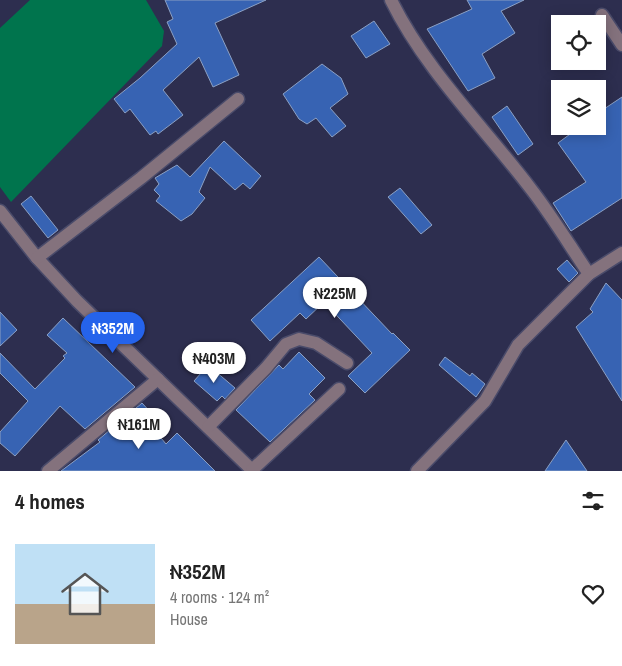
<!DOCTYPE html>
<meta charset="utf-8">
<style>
body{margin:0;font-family:"Archivo Narrow",sans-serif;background:#f6f6f6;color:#222;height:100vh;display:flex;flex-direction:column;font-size:19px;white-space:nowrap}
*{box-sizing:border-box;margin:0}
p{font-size:16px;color:#767676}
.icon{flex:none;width:28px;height:28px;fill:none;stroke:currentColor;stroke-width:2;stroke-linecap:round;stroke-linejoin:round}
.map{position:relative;height:471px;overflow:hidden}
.side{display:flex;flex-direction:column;background:#fff;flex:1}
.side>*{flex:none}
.buttons{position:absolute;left:551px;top:15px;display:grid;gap:10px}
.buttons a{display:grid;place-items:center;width:55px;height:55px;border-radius:0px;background:#fff;box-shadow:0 2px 12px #0003;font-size:25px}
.price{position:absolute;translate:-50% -42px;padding:0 11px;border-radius:18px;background:#fff;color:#222;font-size:16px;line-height:32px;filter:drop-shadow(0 1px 2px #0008)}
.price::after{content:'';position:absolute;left:50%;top:30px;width:15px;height:11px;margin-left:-8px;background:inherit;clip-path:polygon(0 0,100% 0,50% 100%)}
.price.active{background:#2563eb;color:#fff}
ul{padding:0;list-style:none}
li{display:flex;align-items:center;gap:15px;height:125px;padding:0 15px}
li span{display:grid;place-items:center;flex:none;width:140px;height:100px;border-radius:0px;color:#555}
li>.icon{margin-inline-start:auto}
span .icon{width:60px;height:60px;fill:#fffc;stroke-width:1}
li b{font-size:21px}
h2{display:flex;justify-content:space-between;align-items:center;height:60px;padding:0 15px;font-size:21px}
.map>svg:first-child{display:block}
</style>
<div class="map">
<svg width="622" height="471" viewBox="0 0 622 471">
<rect width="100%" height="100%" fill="#2d2e4f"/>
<!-- forest -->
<polygon fill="#00744d" points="30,0 146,0 164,31 162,46 11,202 0,187 0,28"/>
<!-- building -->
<g fill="#3763b3" stroke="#8ba0c4">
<polygon points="165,0 266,0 215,23 239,75 213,87 199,57 163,90 183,115 158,134 156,131 150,135 130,109 125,113 114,99 140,78 177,44 167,22 173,19"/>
<polygon points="467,0 524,0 501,11 515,33 482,54 495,78 468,91 427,29 472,9"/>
<polygon points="374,21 390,44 366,58 351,36"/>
<polygon points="322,64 341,78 348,94 330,108 346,126 332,137 316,118 307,124 299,119 283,94"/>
<polygon points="622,97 622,198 571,231 553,203 586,182 558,143 581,126 598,126 598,113"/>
<polygon points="507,106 533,144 518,155 492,117"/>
<polygon points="224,141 261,176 250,189 243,183 235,190 210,167 199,192 205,198 192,214 181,221 156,201 160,196 154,190 159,184 155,178 177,165 190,177"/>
<polygon points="400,188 432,225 421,234 388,197"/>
<polygon points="31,196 58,230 48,238 21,204"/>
<polygon points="319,257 392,334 393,333 410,350 365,393 348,376 372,353 324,302 306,319 300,313 270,341 251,320"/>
<polygon points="567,260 578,273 569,282 557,269"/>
<polygon points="606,283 622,300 622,401 576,327 593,312 590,309"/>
<polygon points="0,312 17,330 0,346"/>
<polygon points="63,318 135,387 85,429 60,406 15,456 0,443 0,432 28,401 0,373 0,353 35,389 65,358 63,356 67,353 47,335"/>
<polygon points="299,352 325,378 309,394 315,400 270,442 236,410 279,365 283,369"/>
<polygon points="445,357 470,376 472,373 485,384 476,397 439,365"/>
<polygon points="208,365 235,388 225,399 222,396 217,401 194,381"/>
<polygon points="142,403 154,416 148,422 166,444 177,433 215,471 61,471 100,442 98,440"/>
<polygon points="566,440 587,471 545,471"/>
</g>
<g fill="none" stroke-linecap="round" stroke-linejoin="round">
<!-- minor casing -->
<g stroke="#4a4b6a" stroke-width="15">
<g id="minor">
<path d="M391,0C426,71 484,127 531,189C552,216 570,246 589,274"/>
<polyline points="602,15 622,45"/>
<polyline points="0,211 37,258 77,301 253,471"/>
<polyline points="37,258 141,178 238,99"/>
<polyline points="208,427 266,368 286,344 299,339 316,343 347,363"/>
<polyline points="252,470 339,389"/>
<polyline points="48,471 158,379"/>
<polyline points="417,471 485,401 518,345 589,274 622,253"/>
</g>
</g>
<!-- minor -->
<use href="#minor" stroke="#84727d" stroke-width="12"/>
</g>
</svg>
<div class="buttons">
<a><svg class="icon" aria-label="locate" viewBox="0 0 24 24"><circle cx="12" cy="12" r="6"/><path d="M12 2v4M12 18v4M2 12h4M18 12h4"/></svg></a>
<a><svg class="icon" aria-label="layers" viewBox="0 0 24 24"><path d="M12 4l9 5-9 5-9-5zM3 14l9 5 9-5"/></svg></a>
</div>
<b class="price" style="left:335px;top:319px">₦225M</b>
<b class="price active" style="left:113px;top:354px">₦352M</b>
<b class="price" style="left:214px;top:384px">₦403M</b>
<b class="price" style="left:139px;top:450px">₦161M</b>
</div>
<section class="side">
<h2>4 homes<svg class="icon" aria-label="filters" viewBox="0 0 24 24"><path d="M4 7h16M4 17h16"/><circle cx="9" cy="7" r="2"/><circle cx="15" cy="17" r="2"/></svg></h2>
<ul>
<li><span style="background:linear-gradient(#bfe0f5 60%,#b9a48a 0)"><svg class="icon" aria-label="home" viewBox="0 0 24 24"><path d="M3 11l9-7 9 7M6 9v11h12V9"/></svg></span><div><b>₦352M</b><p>4 rooms · 124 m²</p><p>House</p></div><svg class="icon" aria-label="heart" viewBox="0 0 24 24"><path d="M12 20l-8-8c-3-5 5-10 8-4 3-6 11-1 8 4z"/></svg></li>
</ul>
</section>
